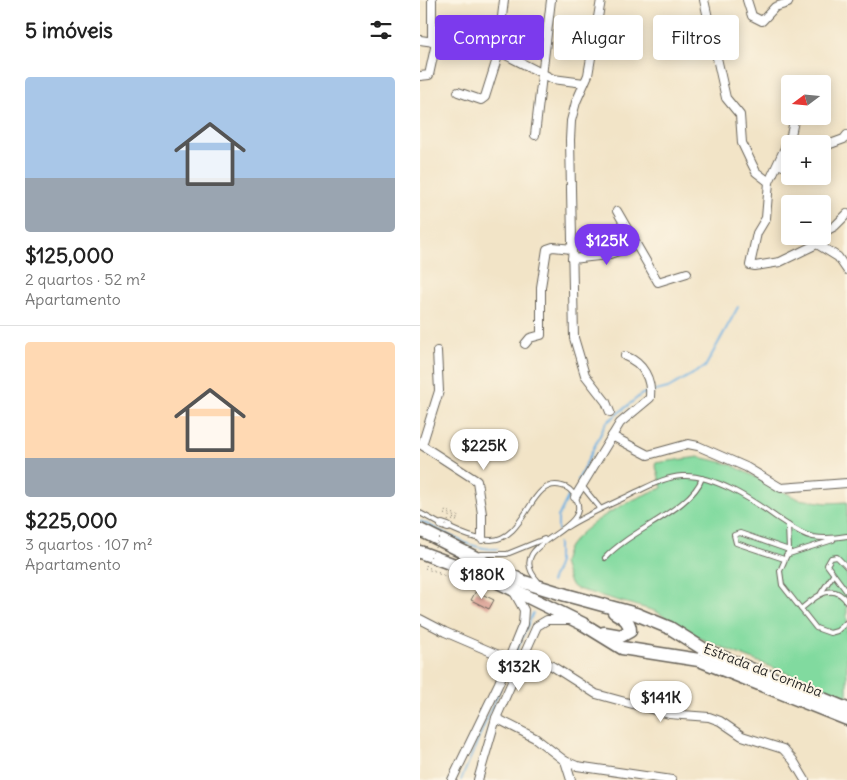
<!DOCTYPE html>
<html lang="pt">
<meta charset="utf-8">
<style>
body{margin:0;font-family:Delius,sans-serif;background:#f2f2f2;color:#222;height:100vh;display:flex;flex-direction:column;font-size:19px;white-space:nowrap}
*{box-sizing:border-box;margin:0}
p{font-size:16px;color:#767676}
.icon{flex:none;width:28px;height:28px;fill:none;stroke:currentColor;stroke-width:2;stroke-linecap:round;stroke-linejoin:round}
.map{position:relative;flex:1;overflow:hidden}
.sheet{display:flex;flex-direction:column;background:#fff;width:420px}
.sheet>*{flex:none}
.hud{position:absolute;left:15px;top:15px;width:336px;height:45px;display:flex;gap:10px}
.needle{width:32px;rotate:254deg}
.tools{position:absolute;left:361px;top:75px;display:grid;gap:10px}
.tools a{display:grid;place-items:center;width:50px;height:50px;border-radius:5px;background:#fff;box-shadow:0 2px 12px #0003;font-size:25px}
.price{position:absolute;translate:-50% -42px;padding:0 11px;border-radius:18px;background:#fff;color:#222;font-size:16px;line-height:32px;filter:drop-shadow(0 1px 2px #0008)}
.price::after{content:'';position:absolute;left:50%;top:30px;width:15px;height:11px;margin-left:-8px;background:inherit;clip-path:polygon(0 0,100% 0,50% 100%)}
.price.current{background:#7c3aed;color:#fff}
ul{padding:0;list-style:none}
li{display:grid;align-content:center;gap:10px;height:265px;padding:0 25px}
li+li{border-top:1px solid #e0e0e0}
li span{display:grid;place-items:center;height:155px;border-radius:5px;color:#555}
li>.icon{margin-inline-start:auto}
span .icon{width:90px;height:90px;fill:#fffc;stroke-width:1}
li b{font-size:21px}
h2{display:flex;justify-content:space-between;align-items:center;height:60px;padding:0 25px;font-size:21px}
.pill{padding:0 18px;border-radius:5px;background:#fff;box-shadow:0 2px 12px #0003;font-size:18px;line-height:45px}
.pill.current{background:#7c3aed;color:#fff}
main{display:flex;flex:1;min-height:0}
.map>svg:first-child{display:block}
</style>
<main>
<section class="sheet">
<h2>5 imóveis<svg class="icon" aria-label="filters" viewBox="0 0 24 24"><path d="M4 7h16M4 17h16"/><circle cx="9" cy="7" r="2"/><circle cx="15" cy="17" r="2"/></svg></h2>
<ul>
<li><span style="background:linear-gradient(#a9c7e8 65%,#9aa5b1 0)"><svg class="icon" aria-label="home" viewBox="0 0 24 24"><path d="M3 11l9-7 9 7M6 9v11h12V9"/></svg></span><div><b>$125,000</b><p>2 quartos · 52 m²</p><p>Apartamento</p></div></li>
<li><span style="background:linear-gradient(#ffd9b3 75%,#9aa5b1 0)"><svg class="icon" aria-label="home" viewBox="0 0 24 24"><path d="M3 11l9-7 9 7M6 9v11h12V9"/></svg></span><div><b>$225,000</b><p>3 quartos · 107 m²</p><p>Apartamento</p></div></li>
</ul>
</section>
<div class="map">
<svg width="427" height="780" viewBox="0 0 427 780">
<rect width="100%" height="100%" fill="#fcf5e5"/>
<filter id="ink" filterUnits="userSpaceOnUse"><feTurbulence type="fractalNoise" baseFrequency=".02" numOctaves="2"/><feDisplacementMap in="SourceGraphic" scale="10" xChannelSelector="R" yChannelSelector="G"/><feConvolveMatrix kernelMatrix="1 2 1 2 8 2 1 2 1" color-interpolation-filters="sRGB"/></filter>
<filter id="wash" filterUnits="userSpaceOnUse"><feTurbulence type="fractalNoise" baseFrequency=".0096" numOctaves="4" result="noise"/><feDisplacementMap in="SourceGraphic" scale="20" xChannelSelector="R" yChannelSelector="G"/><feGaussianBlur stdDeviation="1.12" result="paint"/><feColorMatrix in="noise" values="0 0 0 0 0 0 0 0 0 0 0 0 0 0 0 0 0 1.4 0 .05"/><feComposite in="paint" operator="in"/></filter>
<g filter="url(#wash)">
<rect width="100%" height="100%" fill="#f2e4c7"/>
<!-- green -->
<path fill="#81da9f" stroke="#4e7b5e" d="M279,457L310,464L378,499L407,503L427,502V697L286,641L235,611L157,589L150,584L143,563C145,557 146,550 150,545C171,519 211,499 242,488L235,463Z"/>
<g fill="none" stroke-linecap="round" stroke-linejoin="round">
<!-- stream -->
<g stroke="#6db0e2" stroke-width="2">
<polyline points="232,392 248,388 285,367 318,307"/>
<polyline points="158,480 186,423 222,394 227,393"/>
<path d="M0,521C25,532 49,550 78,549"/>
<polyline points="138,530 138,517 149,495"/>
<polyline points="131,582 138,565 138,543"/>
<polyline points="91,663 113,613"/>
<polyline points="41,780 80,688"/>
</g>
</g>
<g id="blocks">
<!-- building -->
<polygon fill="#dda599" points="56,591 74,600 69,609 51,600"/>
</g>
</g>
<g filter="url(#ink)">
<use href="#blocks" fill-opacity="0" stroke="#676258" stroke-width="1"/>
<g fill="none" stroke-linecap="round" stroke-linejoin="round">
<!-- lane casing -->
<g stroke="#676258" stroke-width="6">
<g id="lane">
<polyline points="163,487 180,508"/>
<polyline points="0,513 22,525"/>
<polyline points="368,525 369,550 360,571 362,585 396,628 410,633 417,631 427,622"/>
<path d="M28,527C41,533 56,540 71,540C107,539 110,476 142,486C148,487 153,492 156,498C174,534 81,541 118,581"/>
<path d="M147,527C168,514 190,505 212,494C228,487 244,477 262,476C293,474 332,500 356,517C367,524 379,534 393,537C404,539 416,538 427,536"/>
<polyline points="60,554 87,554 124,539"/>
<polyline points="366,555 413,540"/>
<path d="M185,558C210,530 272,509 282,478"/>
<polyline points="364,559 316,543 314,535 320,533 369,550"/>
<polyline points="427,567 417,557 411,558 407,565 427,592"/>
<polyline points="401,593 413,575"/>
<path d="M381,609C394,598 413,580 427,602"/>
</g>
</g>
<!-- street casing -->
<g stroke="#676258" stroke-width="10">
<g id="street">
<polyline points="12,0 12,42"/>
<polyline points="181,0 168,75 156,102 151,121 150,140 154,338 165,375 186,402 190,412"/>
<polyline points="284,0 306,98 320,115 322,143 332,164 336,172 349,182"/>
<polyline points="327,0 332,16 342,21 355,7 368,3 369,0"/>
<polyline points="0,40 78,51 133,79 164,83"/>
<polyline points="0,76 9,75 16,43"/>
<polyline points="38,92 61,100 65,97 77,59 84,0"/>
<polyline points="375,116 371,135 349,182 346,218 337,233 330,265 335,266 360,262 397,244 418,257 427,270"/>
<polyline points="115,135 131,0"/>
<polyline points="402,147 424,139 427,135"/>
<polyline points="358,164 370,169"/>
<polyline points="197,211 238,282 267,273"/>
<polyline points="402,233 415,226 427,214"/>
<polyline points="152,259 187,255 216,245"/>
<polyline points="105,344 110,338 121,335 121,287 127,249 133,247 152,249"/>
<polyline points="192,436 228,455 268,444 278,446 326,467 361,488 427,483"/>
<polyline points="0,444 57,481 62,514 62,539"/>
<polyline points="2,445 19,391 17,351"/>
<path d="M155,497L200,423L230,398C232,379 223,363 205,356"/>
<polyline points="22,525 28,527"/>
<polyline points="0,619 25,632 88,659"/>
<polyline points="105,653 132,666 176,694 249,714 289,717 300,721 322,736 363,749 373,760 385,780"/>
<polyline points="76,718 115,738 145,761 157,766 252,780"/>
<polyline points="145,761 151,780"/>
<polyline points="32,780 79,683 103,624 104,610 94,592"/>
<polyline points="58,780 76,718 117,626 127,620 148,620"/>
</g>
</g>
<!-- primary casing -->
<g stroke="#676258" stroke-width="15">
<g id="primary">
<polyline points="0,530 104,582 146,595 216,614 250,628 285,650 427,709"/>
<polyline points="0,552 72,579 163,624 202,648 279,660 427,719"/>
<path d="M184,633L201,636L210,631C210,620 202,617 194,612"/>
</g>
</g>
<!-- path -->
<g stroke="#676258" stroke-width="1" stroke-dasharray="1 4" stroke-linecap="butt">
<polyline points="24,514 37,520 37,518 25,512 26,510 38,516 36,522 32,520"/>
<polyline points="5,568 30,579 6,566"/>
</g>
<!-- lane -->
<use href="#lane" stroke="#fff" stroke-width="4"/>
<!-- street -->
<use href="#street" stroke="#fff" stroke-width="8"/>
<!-- primary -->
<use href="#primary" stroke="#fff" stroke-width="12"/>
<!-- path-bridge -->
<polyline stroke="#676258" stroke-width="1" stroke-dasharray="1 4" stroke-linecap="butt" points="6,566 29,519"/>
</g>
</g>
<g text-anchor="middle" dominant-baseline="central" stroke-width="4" stroke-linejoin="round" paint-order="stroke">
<!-- street labels -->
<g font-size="14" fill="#1c1c1c" stroke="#fcf5e5">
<text transform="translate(343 670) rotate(21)">Estrada da Corimba</text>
</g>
</g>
</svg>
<div class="tools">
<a><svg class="needle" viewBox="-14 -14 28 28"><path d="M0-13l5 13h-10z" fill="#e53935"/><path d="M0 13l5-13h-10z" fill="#767676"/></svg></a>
<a>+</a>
<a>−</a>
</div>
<b class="price current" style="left:187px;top:266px">$125K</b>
<b class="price" style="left:64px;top:471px">$225K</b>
<b class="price" style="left:62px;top:600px">$180K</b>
<b class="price" style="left:99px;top:692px">$132K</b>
<b class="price" style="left:241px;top:723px">$141K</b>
<div class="hud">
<a class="pill current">Comprar</a>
<a class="pill">Alugar</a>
<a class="pill">Filtros</a>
</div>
</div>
</main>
